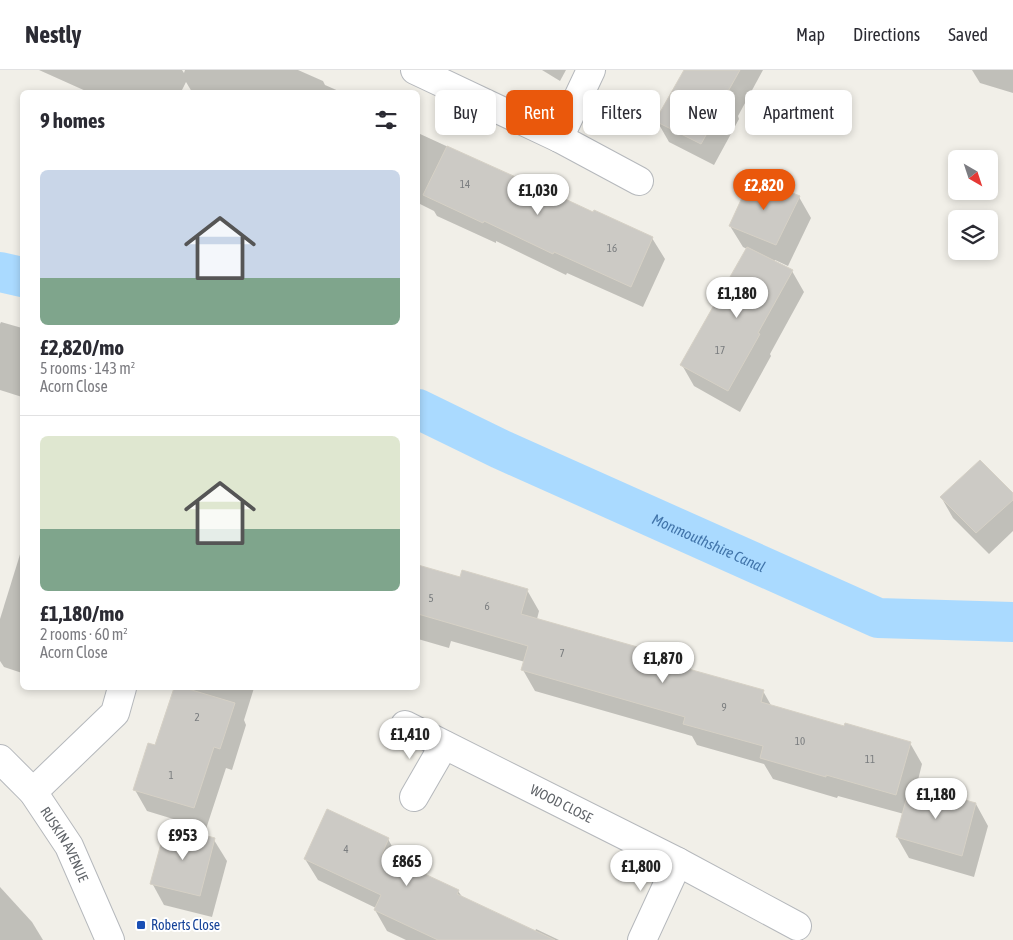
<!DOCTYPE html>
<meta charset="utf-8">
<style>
body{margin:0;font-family:"Asap Condensed",sans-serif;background:#f7f7f7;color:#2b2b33;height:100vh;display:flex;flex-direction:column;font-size:19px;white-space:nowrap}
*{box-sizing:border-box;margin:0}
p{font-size:16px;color:#7c7c81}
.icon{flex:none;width:28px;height:28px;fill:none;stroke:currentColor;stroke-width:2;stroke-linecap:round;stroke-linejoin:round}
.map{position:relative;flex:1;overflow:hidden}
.sheet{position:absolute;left:20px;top:20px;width:400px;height:600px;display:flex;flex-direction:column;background:#fff;border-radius:8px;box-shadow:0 2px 8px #0003}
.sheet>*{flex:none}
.hud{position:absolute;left:435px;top:20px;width:475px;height:45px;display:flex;gap:10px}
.needle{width:32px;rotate:141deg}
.buttons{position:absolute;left:948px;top:80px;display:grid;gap:10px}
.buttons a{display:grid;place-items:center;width:50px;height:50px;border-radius:8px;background:#fff;box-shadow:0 2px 8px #0003;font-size:25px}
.price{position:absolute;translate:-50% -42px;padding:0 11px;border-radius:18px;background:#fff;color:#222;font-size:16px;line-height:32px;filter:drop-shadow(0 1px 2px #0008)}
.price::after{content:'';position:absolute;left:50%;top:30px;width:15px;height:11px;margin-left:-8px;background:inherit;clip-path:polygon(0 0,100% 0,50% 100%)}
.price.on{background:#ea580c;color:#fff}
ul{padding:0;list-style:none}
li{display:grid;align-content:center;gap:10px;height:265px;padding:0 20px}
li+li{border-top:1px solid #e1e1e2}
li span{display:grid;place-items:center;height:155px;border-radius:8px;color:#555}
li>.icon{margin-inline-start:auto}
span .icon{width:90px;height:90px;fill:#fffc;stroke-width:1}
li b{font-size:21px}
h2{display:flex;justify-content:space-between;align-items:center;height:60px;padding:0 20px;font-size:21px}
.chip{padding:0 18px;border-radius:8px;background:#fff;box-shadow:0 2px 8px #0003;font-size:18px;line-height:45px}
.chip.on{background:#ea580c;color:#fff}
header{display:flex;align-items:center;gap:30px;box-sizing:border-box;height:70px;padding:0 25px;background:#fff;border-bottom:1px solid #e1e1e2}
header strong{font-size:24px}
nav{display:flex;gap:28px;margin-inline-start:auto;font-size:18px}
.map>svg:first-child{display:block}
</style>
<header>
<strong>Nestly</strong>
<nav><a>Map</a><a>Directions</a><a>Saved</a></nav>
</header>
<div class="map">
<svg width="1013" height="870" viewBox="0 0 1013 870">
<rect width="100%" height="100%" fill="#f1efe8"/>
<!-- shadow -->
<g fill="#0003">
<polygon points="39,0 182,0 184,3 185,0 298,0 323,11 325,15 341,22 192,22 186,12 181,22 88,22"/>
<polygon points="542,0 566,0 560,11"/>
<polygon points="685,0 763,0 738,46 739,49 714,95 669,72 657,51"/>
<polygon points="972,0 1013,0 1013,23 980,13"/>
<polygon points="418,63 593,144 652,168 665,189 643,237 567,203 566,205 496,171 496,173 437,146 434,141 418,133"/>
<polygon points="799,127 811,148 788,196 775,190 774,192 792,201 804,222 770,284 771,286 740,342 694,316 682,295 747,179 743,177 730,156"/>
<polygon points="1,252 22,258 22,327 0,320 0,254"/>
<polygon points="1013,425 1013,461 989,484 953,448 941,427"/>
<polygon points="22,478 22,603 4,597 0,591 0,549"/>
<polygon points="418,496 461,509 527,520 539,541 537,549 686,592 692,601 763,621 772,637 845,657 910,673 922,694 916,718 976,734 988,756 974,807 909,788 897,767 904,744 838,726 837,728 773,709 764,694 697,675 692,666 535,621 523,600 525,592 451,571 449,578 418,569"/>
<polygon points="175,618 254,618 244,650 246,655 232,700 226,698 206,759 147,741 135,720 156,676"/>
<polygon points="388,769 400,791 399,793 458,821 463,828 535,862 536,859 559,870 406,870 387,861 375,840 376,838 318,810 305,789"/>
<polygon points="214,770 227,791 212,847 164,835 152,813"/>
<polygon points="0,817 32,852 43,870 0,870"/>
</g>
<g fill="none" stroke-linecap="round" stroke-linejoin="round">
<!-- canal -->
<g stroke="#aadaff" stroke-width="40">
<polyline points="0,202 22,207"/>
<path id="s1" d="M418,339L500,379L878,548L1013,552"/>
</g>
</g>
<!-- building -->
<g fill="#cccac5" stroke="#d6d1c6">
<polygon points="684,0 740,0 726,25 728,26 701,74 655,51"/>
<polygon points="447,76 518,108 518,107 593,142 594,140 653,167 631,217 554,182 553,184 484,151 483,153 423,125"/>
<polygon points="752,106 800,126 776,175 729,156"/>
<polygon points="747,177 793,200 758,263 760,264 728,321 680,295"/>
<polygon points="980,390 1013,423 1013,430 976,463 940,427"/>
<polygon points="418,495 460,507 462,500 528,519 521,544 687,591 685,598 764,620 761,632 844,656 845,653 911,672 896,725 826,705 826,707 760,688 763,676 683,654 685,647 521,600 528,576 418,544"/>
<polygon points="174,618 185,618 235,633 220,679 214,677 194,738 133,720 148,673 155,675"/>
<polygon points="910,715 976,733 962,786 896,767"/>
<polygon points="327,739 389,768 382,784 459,820 457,824 555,870 438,870 374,840 381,825 304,789"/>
<polygon points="166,755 215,768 200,826 150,814"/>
</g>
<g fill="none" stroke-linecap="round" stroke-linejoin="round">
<!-- street casing -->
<g stroke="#b5b8bc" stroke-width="30">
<g id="street">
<polyline points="415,0 559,68 639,111"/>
<polyline points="559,68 591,0"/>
<path id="s2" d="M405,655L678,792L797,856"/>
<path id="s3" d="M0,689L33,722L69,776L110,870"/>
<polyline points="33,722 115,643 122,618"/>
<polyline points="414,727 444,675"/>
<polyline points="642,870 678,792"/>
</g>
</g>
<!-- street -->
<use href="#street" stroke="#fff" stroke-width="28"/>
</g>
<!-- markers -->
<rect fill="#1a4fb4" stroke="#fff" stroke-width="2" x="136" y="850" width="10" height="10" rx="2.5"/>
<g text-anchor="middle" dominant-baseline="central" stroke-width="4" stroke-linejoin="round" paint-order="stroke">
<!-- number labels -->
<g font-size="11" fill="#7a7d7f">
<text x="465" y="114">14</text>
<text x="612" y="178">16</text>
<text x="720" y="280">17</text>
<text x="431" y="528">5</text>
<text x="487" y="536">6</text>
<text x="562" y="583">7</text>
<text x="724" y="637">9</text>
<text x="197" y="647">2</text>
<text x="800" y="671">10</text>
<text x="870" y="689">11</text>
<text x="171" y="705">1</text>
<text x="346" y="779">4</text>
</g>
<!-- street labels -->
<g font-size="14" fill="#5f6368" stroke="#fff">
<text stroke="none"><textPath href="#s2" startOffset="175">WOOD CLOSE</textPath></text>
<text stroke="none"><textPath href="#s3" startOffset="108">RUSKIN AVENUE</textPath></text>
</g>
<!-- transit labels -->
<g font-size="14" fill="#164399" stroke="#fff" text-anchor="start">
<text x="151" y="855">Roberts Close</text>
</g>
<!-- water labels -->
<g font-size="15" font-style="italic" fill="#4174aa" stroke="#fff">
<text stroke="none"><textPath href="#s1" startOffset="320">Monmouthshire Canal</textPath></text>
</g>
</g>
</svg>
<div class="buttons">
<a><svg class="needle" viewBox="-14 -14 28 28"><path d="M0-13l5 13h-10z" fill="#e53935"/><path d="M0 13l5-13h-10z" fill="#7c7c81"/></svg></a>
<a><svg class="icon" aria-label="layers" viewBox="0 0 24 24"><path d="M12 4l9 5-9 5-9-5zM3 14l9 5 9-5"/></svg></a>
</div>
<b class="price on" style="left:764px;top:141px">£2,820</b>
<b class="price" style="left:538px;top:146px">£1,030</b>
<b class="price" style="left:737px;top:249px">£1,180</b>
<b class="price" style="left:663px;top:614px">£1,870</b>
<b class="price" style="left:410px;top:690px">£1,410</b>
<b class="price" style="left:936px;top:750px">£1,180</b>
<b class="price" style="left:183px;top:791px">£953</b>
<b class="price" style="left:407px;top:817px">£865</b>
<b class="price" style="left:641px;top:822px">£1,800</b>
<div class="hud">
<a class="chip">Buy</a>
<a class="chip on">Rent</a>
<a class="chip">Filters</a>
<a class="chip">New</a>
<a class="chip">Apartment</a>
</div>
<section class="sheet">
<h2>9 homes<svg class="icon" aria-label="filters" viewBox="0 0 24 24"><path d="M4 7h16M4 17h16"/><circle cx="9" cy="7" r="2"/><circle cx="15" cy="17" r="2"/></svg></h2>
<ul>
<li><span style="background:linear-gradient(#c9d6e8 70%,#7fa58c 0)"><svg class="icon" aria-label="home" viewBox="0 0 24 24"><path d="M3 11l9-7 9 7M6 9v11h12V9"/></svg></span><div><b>£2,820/mo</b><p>5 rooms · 143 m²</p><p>Acorn Close</p></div></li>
<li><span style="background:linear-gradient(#dfe7d0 60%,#7fa58c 0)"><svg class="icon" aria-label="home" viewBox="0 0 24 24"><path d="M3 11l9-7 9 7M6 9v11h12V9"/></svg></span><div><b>£1,180/mo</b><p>2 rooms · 60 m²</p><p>Acorn Close</p></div></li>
</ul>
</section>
</div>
